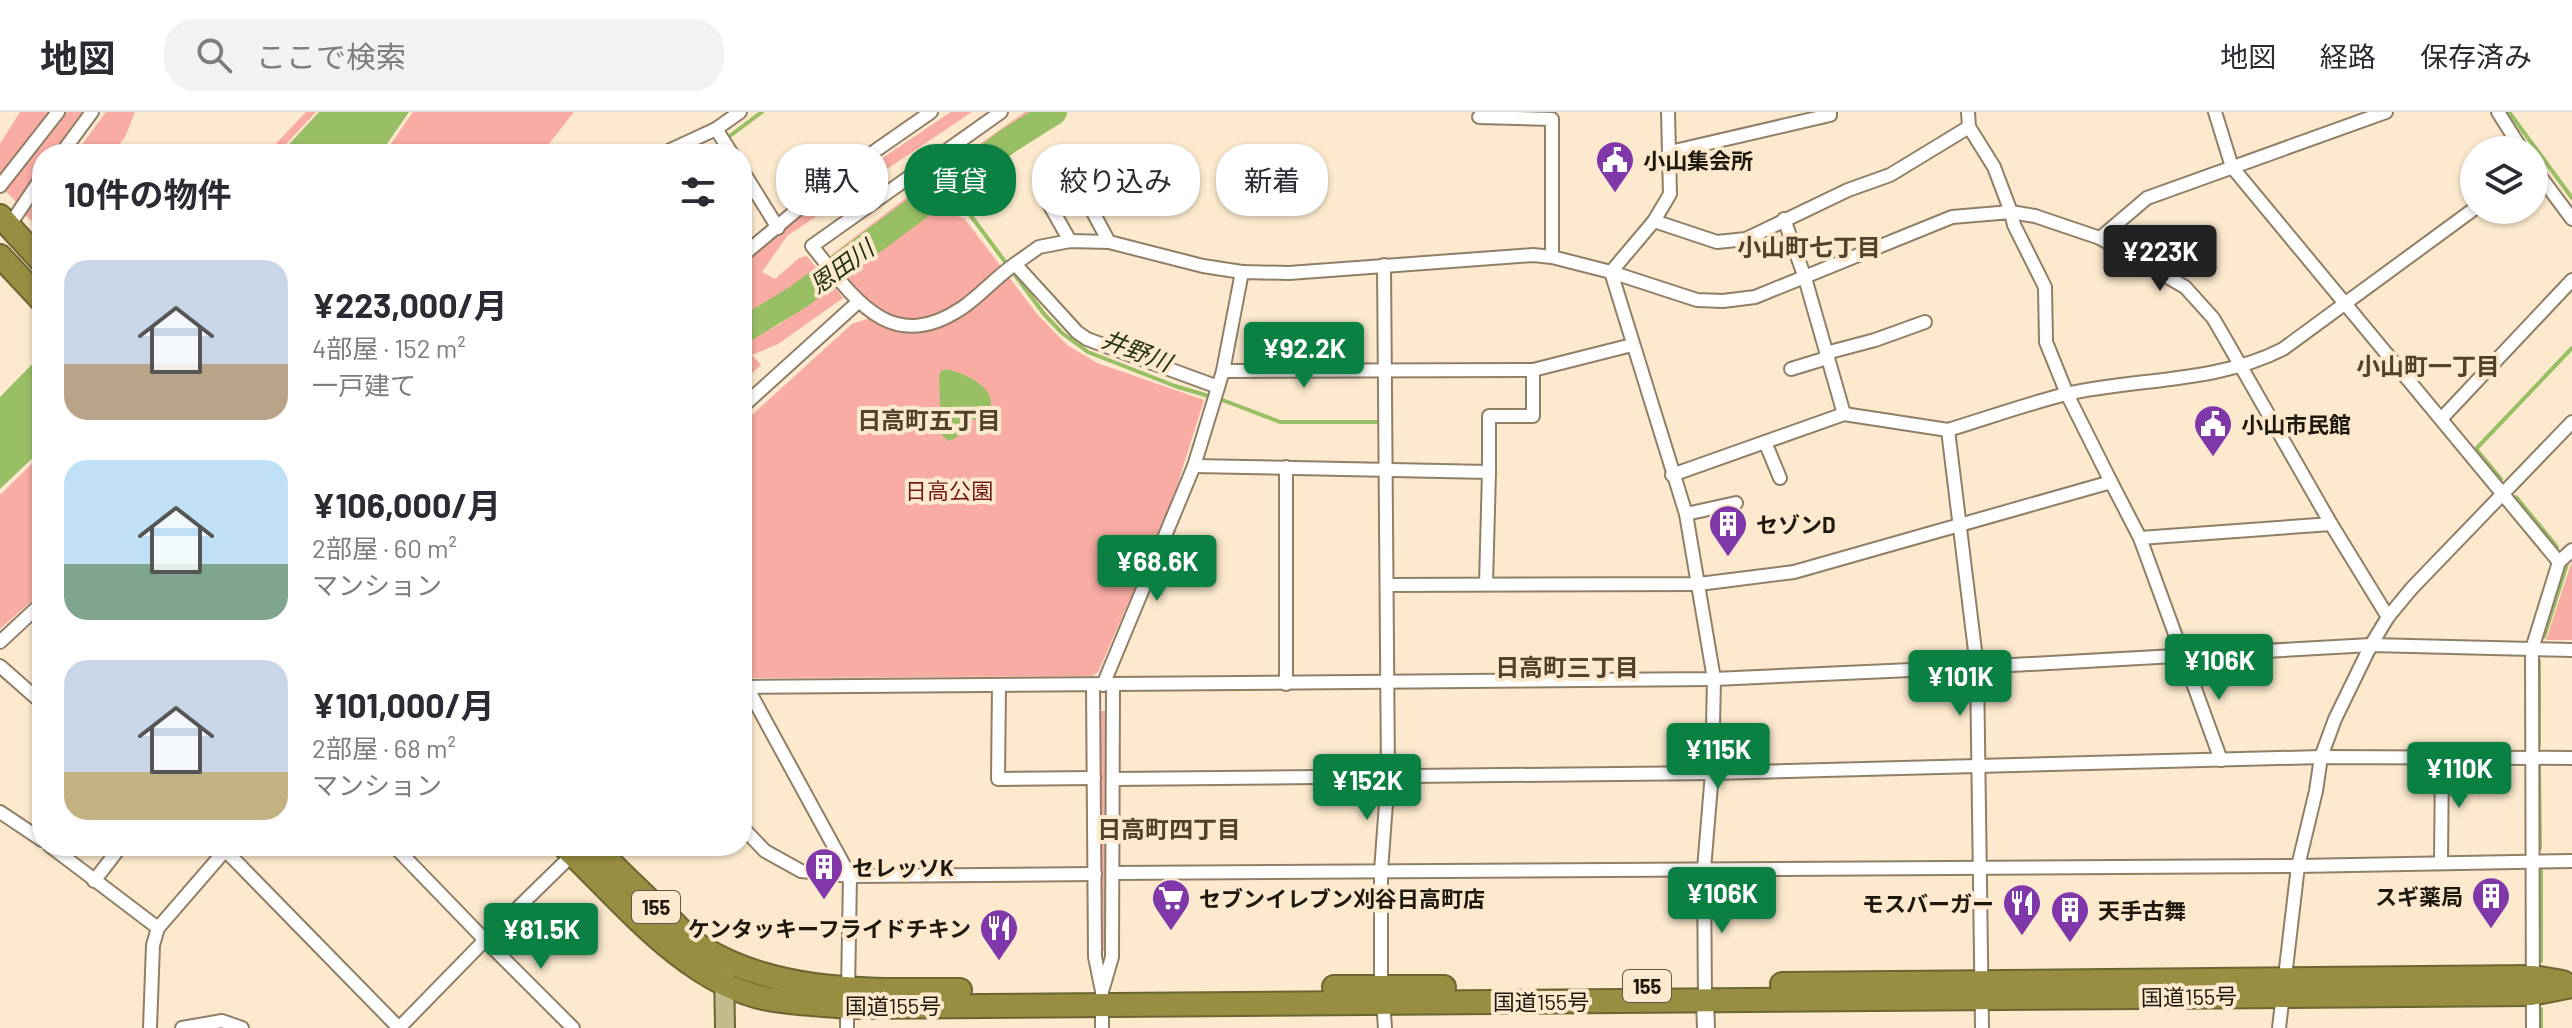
<!DOCTYPE html>
<html lang="ja">
<meta charset="utf-8">
<style>
body{margin:0;font-family:Barlow,"Noto Sans JP",sans-serif;background:#f2f2f3;color:#2b2b33;height:100vh;display:flex;flex-direction:column;font-size:30px;white-space:nowrap}
*{box-sizing:border-box;margin:0}
p{font-size:26px;color:#7c7c81}
.icon{flex:none;width:44px;height:44px;fill:none;stroke:currentColor;stroke-width:2;stroke-linecap:round;stroke-linejoin:round}
.map{position:relative;flex:1;overflow:hidden}
.side{position:absolute;left:32px;top:32px;width:720px;height:712px;display:flex;flex-direction:column;background:#fff;border-radius:32px;box-shadow:0 2px 6px #0004}
.side>*{flex:none}
.hud{position:absolute;left:776px;top:32px;width:760px;height:72px;display:flex;gap:16px}
.fabs{position:absolute;left:2460px;top:24px;display:grid;gap:16px}
.fabs a{display:grid;place-items:center;width:88px;height:88px;border-radius:50%;background:#fff;box-shadow:0 2px 6px #0004;font-size:40px}
.price{position:absolute;translate:-50% -68px;padding:0 18px;border-radius:8px;background:#0b8043;color:#fff;font-size:26px;line-height:52px;filter:drop-shadow(0 2px 4px #0008)}
.price::after{content:'';position:absolute;left:50%;top:48px;width:24px;height:18px;margin-left:-12px;background:inherit;clip-path:polygon(0 0,100% 0,50% 100%)}
.price.active{background:#222;color:#fff}
ul{padding:0;list-style:none}
li{display:flex;align-items:center;gap:24px;height:200px;padding:0 32px}
li span{display:grid;place-items:center;flex:none;width:224px;height:160px;border-radius:24px;color:#555}
li>.icon{margin-inline-start:auto}
span .icon{width:96px;height:96px;fill:#fffc;stroke-width:1}
li b{font-size:34px}
h2{display:flex;justify-content:space-between;align-items:center;height:96px;padding:0 32px;font-size:34px}
.chip{padding:0 28px;border-radius:32px;background:#fff;box-shadow:0 2px 6px #0004;font-size:28px;line-height:72px}
.chip.active{background:#0b8043;color:#fff}
header{display:flex;align-items:center;gap:48px;box-sizing:border-box;height:112px;padding:0 40px;background:#fff;border-bottom:2px solid #e1e1e2}
header strong{font-size:38px}
nav{display:flex;gap:44px;margin-inline-start:auto;font-size:28px}
.search{width:560px;height:72px;background:#f2f2f3;display:flex;align-items:center;gap:20px;box-sizing:border-box;padding:0 28px;border-radius:32px;color:#7c7c81;font-size:30px}
.map>svg:first-child{display:block}
</style>
<header>
<strong>地図</strong>
<div class="search"><svg class="icon" aria-label="search" viewBox="0 0 24 24"><circle cx="10" cy="10" r="6"/><path d="M15 15l6 6"/></svg>ここで検索</div>
<nav><a>地図</a><a>経路</a><a>保存済み</a></nav>
</header>
<div class="map">
<svg width="2572" height="916" viewBox="0 0 2572 916">
<rect width="100%" height="100%" fill="#fce9ce"/>
<!-- green -->
<g fill="#f8aca3">
<polygon points="20,0 48,0 0,63 0,32"/>
<polygon points="65,0 89,0 58,42 42,42 42,62 18,92 4,77"/>
<polygon points="106,0 135,0 125,25 112,42 75,42"/>
<polygon points="306,0 316,0 277,42 266,42"/>
<polygon points="413,0 574,0 541,42 384,42"/>
<polygon points="951,0 972,0 787,124 762,160 775,167 799,146 807,144 818,158 763,196 742,206 742,149 793,106"/>
<polygon points="1025,0 1040,0 943,68 837,150 831,143 939,61"/>
<polygon points="42,83 42,119 25,103"/>
<polygon points="943,99 964,106 1037,202 1067,233 1097,251 1204,288 1170,396 1098,560 1092,564 752,566 742,544 742,312 852,212 867,207 865,187 843,165 933,101"/>
<polygon points="834,174 843,186 778,232 752,243 761,253 742,270 742,231 780,212"/>
<polygon points="42,342 42,480 0,517 0,383"/>
<polygon points="2572,451 2572,528 2546,528 2571,452"/>
<polygon points="1100,599 1107,599 1107,839 1101,839"/>
</g>
<!-- water -->
<g fill="#99bf65">
<polygon points="319,0 409,0 380,42 280,42"/>
<polygon points="42,242 42,337 0,377 0,285"/>
<path d="M946,257C970,262 1012,284 979,309L963,304C959,315 964,326 948,329L941,322L939,265L941,259Z"/>
</g>
<g fill="none" stroke-linecap="round" stroke-linejoin="round">
<!-- stream -->
<g stroke="#99bf65" stroke-width="4">
<polyline points="2509,0 2572,86"/>
<polyline points="697,42 715,35 762,0"/>
<polyline points="948,73 1044,202 1062,221 1088,240 1175,274 1225,289 1280,310 1383,310"/>
<polyline points="2501,367 2476,337 2572,236"/>
<polyline points="2516,385 2557,435"/>
<polyline points="2544,525 2568,449"/>
<polyline points="2539,549 2539,633"/>
<polyline points="2539,653 2540,736"/>
<polyline points="2541,759 2541,849"/>
<polyline points="2541,897 2541,916"/>
</g>
<!-- river -->
<polyline stroke="#99bf65" stroke-width="26" points="742,219 798,185 1008,29 1054,0"/>
<!-- street casing -->
<g stroke="#907f67" stroke-width="16">
<g id="street">
<path d="M1001,0L812,134C854,186 890,244 962,196C981,183 996,165 1015,152L1077,220L1087,227L1218,275"/>
<polyline points="1968,0 1969,15 1994,55 2011,100 2035,104 2100,126 2185,175 2213,206 2223,223 2331,412 2388,505"/>
<polyline points="2215,0 2232,55 2559,450"/>
<polyline points="2498,0 2522,38"/>
<polyline points="1479,5 1552,7 1552,145"/>
<polyline points="716,17 740,0"/>
<polyline points="1670,40 1830,3 1830,0"/>
<polyline points="61,42 92,0"/>
<polyline points="662,42 716,17 732,42"/>
<polyline points="2534,56 2572,107"/>
<polyline points="742,58 778,116"/>
<polyline points="1073,63 1109,130"/>
<polyline points="0,74 58,0"/>
<polyline points="1044,83 1070,129"/>
<polyline points="1784,107 1805,166 1844,302"/>
<polyline points="1654,109 1717,130 1746,127 1848,78 1890,63 1969,15"/>
<polyline points="9,114 42,65"/>
<polyline points="2100,126 2147,86 2386,0"/>
<polyline points="742,144 829,71 931,0"/>
<polyline points="1015,152 1039,135 1070,129 1109,130 1203,154 1242,160"/>
<polyline points="1384,153 1388,664 1381,759 1381,862 1385,916"/>
<polyline points="1611,160 1686,402 1714,567 1712,661 1704,757 1705,889"/>
<polyline points="1611,160 1654,109 1670,82 1668,0"/>
<polyline points="1826,241 1875,228 1925,210"/>
<polyline points="1791,257 1827,246"/>
<polyline points="1223,259 1533,258 1632,233"/>
<polyline points="742,295 857,191"/>
<polyline points="2442,306 2572,168"/>
<polyline points="1765,330 1780,366"/>
<polyline points="1194,354 1489,360 1486,472"/>
<polyline points="1286,355 1286,572"/>
<polyline points="1489,360 1489,304 1533,304 1533,258"/>
<polyline points="1672,363 1844,302 1948,318"/>
<polyline points="1686,402 1736,391"/>
<polyline points="2140,426 2331,412"/>
<polyline points="1387,473 1699,472 1794,460 2111,370 2140,426 2221,648"/>
<polyline points="0,530 42,491"/>
<polyline points="0,554 42,591"/>
<polyline points="742,566 850,764 848,878"/>
<polyline points="999,573 998,667 1094,666"/>
<polyline points="1093,573 1095,845 1102,879 1102,916"/>
<polyline points="1103,573 1194,354 1223,259 1242,160 1289,161 1533,143 1552,145 1611,160 1697,188 1723,189 1755,185 1952,105 2011,100 2014,113 2045,175 2046,230 2067,282 2111,370"/>
<polyline points="742,579 746,575 1714,567 1977,555 2371,533 2572,538"/>
<polyline points="1113,667 1712,661 2321,645 2572,646"/>
<polyline points="0,700 42,728"/>
<polyline points="742,715 765,739 801,759 850,764 1095,762"/>
<polyline points="50,734 158,816"/>
<polyline points="221,734 399,916"/>
<polyline points="394,734 485,828 399,916"/>
<polyline points="573,742 485,828 573,916"/>
<polyline points="2441,751 2442,645"/>
<polyline points="1113,761 2298,754 2572,749"/>
<polyline points="94,769 121,734"/>
<polyline points="1103,876 1112,845 1113,573"/>
<polyline points="150,916 153,833 158,816 229,734"/>
<polyline points="182,916 222,909 242,916"/>
<polyline points="847,916 847,895"/>
<path d="M1982,916L1977,555L1948,318C1987,306 2027,292 2066,282C2137,266 2217,271 2283,237L2474,97"/>
<polyline points="2279,916 2298,754 2316,679 2321,645 2335,607 2371,533 2388,505 2412,476 2572,310"/>
<polyline points="2533,916 2532,537 2559,450 2572,438"/>
</g>
</g>
<!-- secondary casing -->
<g stroke="#907f67" stroke-width="20">
<polyline id="secondary" points="1705,889 1706,916"/>
</g>
<!-- primary casing -->
<g stroke="#6d6530" stroke-width="22">
<polyline id="primary" points="724,858 725,916"/>
</g>
<!-- highway casing -->
<g stroke="#6d6530" stroke-width="26">
<g id="highway">
<polyline points="0,104 42,150"/>
<polyline points="0,144 42,189"/>
<path d="M564,734C622,789 686,871 768,887C794,892 821,892 847,895L2531,882L2572,874"/>
<path d="M594,734C620,760 646,786 674,811C682,819 691,829 701,835C778,883 873,878 960,878"/>
<polyline points="1782,872 2533,865 2563,870"/>
<polyline points="1334,875 1444,875"/>
</g>
</g>
<!-- street -->
<use href="#street" stroke="#fff" stroke-width="12"/>
<!-- secondary -->
<use href="#secondary" stroke="#fff" stroke-width="16"/>
<!-- primary -->
<use href="#primary" stroke="#c1bb8e" stroke-width="18"/>
<!-- highway -->
<use href="#highway" stroke="#988e42" stroke-width="22"/>
</g>
<!-- icons -->
<defs>
<g id="civic-pin" transform="scale(2)"><path d="M0 17L-7.5 6A9.5 9.5 0 1 1 7.5 6Z" fill="#7f37aa" stroke="#fce9ce"/><path d="M-.6-6.5H3V-4.5H.6V-3L4-1V1h2V6H-6V1h2V-1L-.6-3ZM-1.2 2.5V6h2.4V2.5Z" fill="#fff"/></g>
<g id="building-pin" transform="scale(2)"><path d="M0 17L-7.5 6A9.5 9.5 0 1 1 7.5 6Z" fill="#7f37aa" stroke="#fce9ce"/><path d="M-4-6H4V6H1V3H-1V6H-4ZM-2.5-4.3h1.7v1.8h-1.7ZM.8-4.3h1.7v1.8H.8ZM-2.5-1h1.7V.8h-1.7ZM.8-1h1.7V.8H.8Z" fill="#fff"/></g>
<g id="supermarket-pin" transform="scale(2)"><path d="M0 17L-7.5 6A9.5 9.5 0 1 1 7.5 6Z" fill="#7f37aa" stroke="#fce9ce"/><path d="M-6-5.5h2.5l.6 2H6L4.5 2H-2.5L-4.4-4H-6ZM-1.5 3.2a1.3 1.3 0 1 0 .1 0ZM3 3.2a1.3 1.3 0 1 0 .1 0Z" fill="#fff"/></g>
<g id="restaurant-pin" transform="scale(2)"><path d="M0 17L-7.5 6A9.5 9.5 0 1 1 7.5 6Z" fill="#7f37aa" stroke="#fce9ce"/><path d="M-5-6h1v4h1v-4h1v4h1v-4h1v5L-1.5 .5V6h-2V.5L-5-1ZM5-6V6H3V1.5H1.5Q1.5-4 5-6Z" fill="#fff"/></g>
</defs>
<g fill-rule="evenodd">
<use href="#civic-pin" x="1615" y="48"/>
<use href="#civic-pin" x="2213" y="312"/>
<use href="#building-pin" x="1728" y="412"/>
<use href="#building-pin" x="824" y="755"/>
<use href="#building-pin" x="2491" y="784"/>
<use href="#supermarket-pin" x="1171" y="786"/>
<use href="#restaurant-pin" x="2022" y="791"/>
<use href="#building-pin" x="2070" y="798"/>
<use href="#restaurant-pin" x="999" y="816"/>
</g>
<g text-anchor="middle" dominant-baseline="central" stroke-width="8" stroke-linejoin="round" paint-order="stroke">
<!-- shield labels -->
<g fill="#fce9ce" stroke="#615748" stroke-width="2">
<rect x="632" y="779" width="48" height="32" rx="6"/>
<rect x="1623" y="858" width="48" height="32" rx="6"/>
</g>
<g font-size="20" font-weight="bold" fill="#1e180e">
<text x="656" y="795">155</text>
<text x="1647" y="874">155</text>
</g>
<!-- poi labels -->
<g font-size="22" font-weight="bold" fill="#1e180e" stroke="#fce9ce" text-anchor="start">
<text x="1643" y="48">小山集会所</text>
<text x="2241" y="312">小山市民館</text>
<text x="1756" y="412">セゾンD</text>
<text x="852" y="755">セレッソK</text>
<text x="2463" y="784" text-anchor="end">スギ薬局</text>
<text x="1199" y="786">セブンイレブン刈谷日高町店</text>
<text x="1994" y="791" text-anchor="end">モスバーガー</text>
<text x="2098" y="798">天手古舞</text>
<text x="971" y="816" text-anchor="end">ケンタッキーフライドチキン</text>
</g>
<!-- park labels -->
<g font-size="22" fill="#731918" stroke="#fce9ce">
<text x="949" y="378">日高公園</text>
</g>
<!-- street labels -->
<g font-size="22" fill="#1e180e" stroke="#fce9ce">
<text transform="translate(2189 884) rotate(-1)">国道155号</text>
<text x="1541" y="889">国道155号</text>
<text x="893" y="893">国道155号</text>
</g>
<!-- neighbourhood labels -->
<g font-size="24" font-weight="bold" fill="#51422c" stroke="#fce9ce">
<text x="1809" y="134">小山町七丁目</text>
<text x="2428" y="253">小山町一丁目</text>
<text x="929" y="307">日高町五丁目</text>
<text x="1567" y="554">日高町三丁目</text>
<text x="1169" y="716">日高町四丁目</text>
</g>
<!-- water labels -->
<g font-size="24" font-style="italic" fill="#24330d" stroke="#fce9ce">
<text transform="translate(841 154) rotate(-36)">恩田川</text>
<text transform="translate(1137 238) rotate(21)">井野川</text>
</g>
</g>
</svg>
<div class="fabs">
<a><svg class="icon" aria-label="layers" viewBox="0 0 24 24"><path d="M12 4l9 5-9 5-9-5zM3 14l9 5 9-5"/></svg></a>
</div>
<b class="price active" style="left:2160px;top:181px">¥223K</b>
<b class="price" style="left:1304px;top:278px">¥92.2K</b>
<b class="price" style="left:1157px;top:491px">¥68.6K</b>
<b class="price" style="left:2219px;top:590px">¥106K</b>
<b class="price" style="left:1960px;top:606px">¥101K</b>
<b class="price" style="left:1718px;top:679px">¥115K</b>
<b class="price" style="left:2459px;top:698px">¥110K</b>
<b class="price" style="left:1367px;top:710px">¥152K</b>
<b class="price" style="left:1722px;top:823px">¥106K</b>
<b class="price" style="left:541px;top:859px">¥81.5K</b>
<div class="hud">
<a class="chip">購入</a>
<a class="chip active">賃貸</a>
<a class="chip">絞り込み</a>
<a class="chip">新着</a>
</div>
<section class="side">
<h2>10件の物件<svg class="icon" aria-label="filters" viewBox="0 0 24 24"><path d="M4 7h16M4 17h16"/><circle cx="9" cy="7" r="2"/><circle cx="15" cy="17" r="2"/></svg></h2>
<ul>
<li><span style="background:linear-gradient(#c9d6e8 65%,#b9a48a 0)"><svg class="icon" aria-label="home" viewBox="0 0 24 24"><path d="M3 11l9-7 9 7M6 9v11h12V9"/></svg></span><div><b>¥223,000/月</b><p>4部屋 · 152 m²</p><p>一戸建て</p></div></li>
<li><span style="background:linear-gradient(#bfe0f5 65%,#7fa58c 0)"><svg class="icon" aria-label="home" viewBox="0 0 24 24"><path d="M3 11l9-7 9 7M6 9v11h12V9"/></svg></span><div><b>¥106,000/月</b><p>2部屋 · 60 m²</p><p>マンション</p></div></li>
<li><span style="background:linear-gradient(#c9d6e8 70%,#c2b280 0)"><svg class="icon" aria-label="home" viewBox="0 0 24 24"><path d="M3 11l9-7 9 7M6 9v11h12V9"/></svg></span><div><b>¥101,000/月</b><p>2部屋 · 68 m²</p><p>マンション</p></div></li>
</ul>
</section>
</div>
